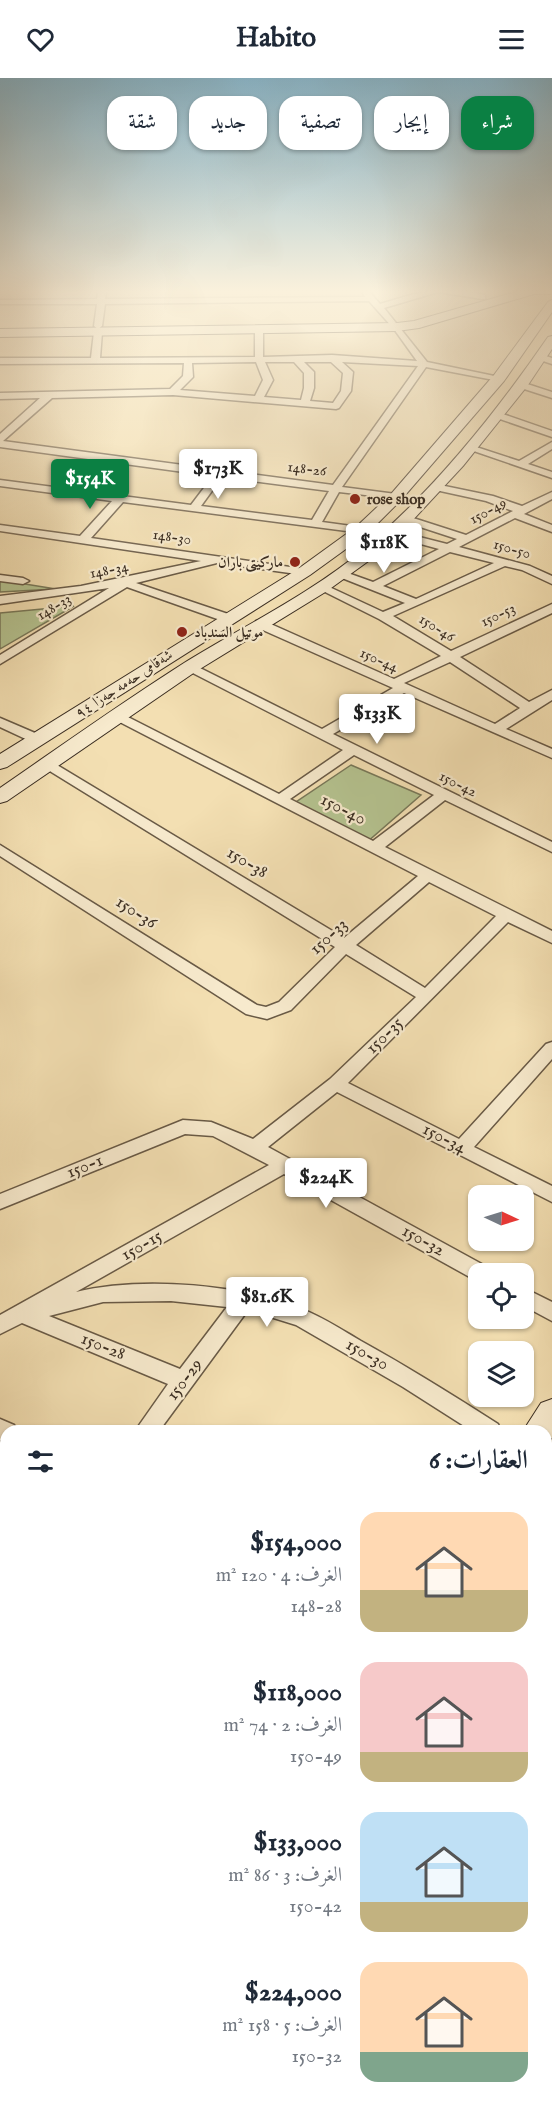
<!DOCTYPE html>
<html lang="ar">
<meta charset="utf-8">
<style>
body{margin:0;font-family:"IM FELL English",Amiri,serif;background:#f2f2f3;color:#1f2937;direction:rtl;height:100vh;display:flex;flex-direction:column;font-size:22px;white-space:nowrap}
*{box-sizing:border-box;margin:0}
p{font-size:20px;color:#747a83}
.icon{flex:none;width:33px;height:33px;fill:none;stroke:currentColor;stroke-width:2;stroke-linecap:round;stroke-linejoin:round}
.map{position:relative;flex:1;overflow:hidden;direction:ltr}
.sheet{position:absolute;left:0px;top:1347px;width:552px;height:686px;display:flex;flex-direction:column;background:#fff;border-radius:18px 18px 0 0;box-shadow:0 2px 4px #0004;direction:rtl}
.sheet>*{flex:none}
.guide{position:absolute;left:18px;top:18px;width:516px;height:54px;direction:rtl;display:flex;gap:12px}
.needle{width:39px;rotate:94deg}
.controls{position:absolute;left:468px;top:1107px;display:grid;gap:12px}
.controls a{display:grid;place-items:center;width:66px;height:66px;border-radius:12px;background:#fff;box-shadow:0 2px 4px #0004;font-size:30px}
.price{position:absolute;translate:-50% -51px;padding:0 14px;border-radius:6px;background:#fff;color:#222;font-size:20px;line-height:39px;filter:drop-shadow(0 2px 3px #0008)}
.price::after{content:'';position:absolute;left:50%;top:36px;width:18px;height:14px;margin-left:-9px;background:inherit;clip-path:polygon(0 0,100% 0,50% 100%)}
.price.active{background:#0b8043;color:#fff}
ul{padding:0;list-style:none}
li{display:flex;align-items:center;gap:18px;height:150px;padding:0 24px}
li span{display:grid;place-items:center;flex:none;width:168px;height:120px;border-radius:18px;color:#555}
li>.icon{margin-inline-start:auto}
span .icon{width:72px;height:72px;fill:#fffc;stroke-width:1}
li b{font-size:26px}
h2{display:flex;justify-content:space-between;align-items:center;height:72px;padding:0 24px;font-size:26px}
.tag{padding:0 21px;border-radius:18px;background:#fff;box-shadow:0 2px 4px #0004;font-size:21px;line-height:54px}
.tag.active{background:#0b8043;color:#fff}
header{display:flex;justify-content:space-between;align-items:center;height:78px;padding:0 24px;background:#fff;font-size:27px;font-weight:800}
.map>svg:first-child{display:block}
</style>
<header><svg class="icon" aria-label="menu" viewBox="0 0 24 24"><path d="M4 6h16M4 12h16M4 18h16"/></svg>Habito<svg class="icon" aria-label="heart" viewBox="0 0 24 24"><path d="M12 20l-8-8c-3-5 5-10 8-4 3-6 11-1 8 4z"/></svg></header>
<div class="map">
<svg width="552" height="2032" viewBox="0 0 552 2032">
<rect width="100%" height="100%" fill="#f3dfb2"/>
<filter id="stains"><feTurbulence type="fractalNoise" baseFrequency=".00333" numOctaves="4"/><feColorMatrix values="0 0 0 0 .2 0 0 0 0 .09 0 0 0 0 .02 0 0 0 .5 -.17"/></filter>
<radialGradient id="worn" r=".72"><stop offset=".6" stop-color="#630" stop-opacity="0"/><stop offset="1" stop-color="#630" stop-opacity=".3"/></radialGradient>
<!-- green -->
<g fill="#b5c390" stroke="#787859" stroke-width="1.5">
<polygon points="0,502 56,511 0,514"/>
<polygon points="74,528 0,571 0,535"/>
<polygon points="351,687 421,717 367,764 293,726"/>
</g>
<g fill="none" stroke-linecap="round" stroke-linejoin="round">
<!-- street casing -->
<g stroke="#695a46" stroke-width="3">
<g id="street">
<path d="M361,211H367L380,226C424,213 439,207 485,217V221H482L438,214L384,230L427,284L504,300L499,303L426,289L342,409L396,416L400,417V421L339,414L322,444L366,450V454L362,455L123,424L91,460L304,491L310,494L304,497L217,485L136,505L231,537L233,540L231,543H223L127,509L0,586V577L109,510L0,526V518L81,508L201,483L0,453V447L80,458L112,423L0,408V402L191,427L213,398L0,369V356L40,320L0,321V315L170,311L183,298L184,285L0,286V280H91L94,254L98,251L102,254L100,280L255,279V251L259,248L263,251V279L332,277L417,283L394,251L369,223L105,226L102,248L98,251L94,248L97,226H0V222L97,221L98,214L102,212L106,214L105,221L365,219ZM256,284L263,302L255,318L180,312L193,299L192,285ZM265,284H294L304,295V310L301,322L264,319L273,302ZM304,284H331L343,295L341,313L333,325L310,323L314,310V294ZM342,284L418,288L333,407L3,363L52,320L173,317L336,331L339,330L351,313L353,294ZM222,399L329,413L312,442L201,428Z"/>
<polygon points="540,276 552,280 552,286 537,281 537,277"/>
<polygon points="521,304 552,314 552,320 518,309 518,305"/>
<polygon points="494,335 500,335 552,353 552,359 494,339"/>
<polygon points="552,364 552,371 528,386 552,394 552,400 465,370 470,367 519,383"/>
<path d="M435,406L493,418L522,428L552,414V421L524,436L552,447V454L515,440L459,469L530,488L552,498V506L522,492L505,488L393,538L451,573L552,526V535L460,579L529,624L552,612V622L506,651L552,671V680L404,615L333,656L552,764V774L445,722L385,769L552,853V865L508,844L348,1005L459,1061L546,966L552,964V981L474,1069L552,1108V1124L337,1014L268,1069L489,1190L492,1196H478V1203L475,1202L284,1096L76,1214C142,1198 246,1206 309,1234C327,1242 344,1253 361,1263C408,1289 453,1317 498,1346L501,1353H472L403,1309L296,1247L248,1232L159,1353H135L168,1306L22,1245L0,1256V1237L269,1087L213,1058L185,1056L0,1131V1116L183,1042L211,1044L253,1061L330,1001L416,919L346,876L291,932L267,941L246,936L0,778V767L257,927L266,929L279,924L335,869L40,687L42,684H52L344,860L418,798L110,639L117,635L122,636L279,716L343,672L183,590L189,586L194,587L322,651L393,610L256,549V543H264L394,601L441,578L379,541L315,509L321,505L325,507L383,534L405,525L337,498V494H345L373,504L439,471L388,457V453L392,452L447,466L457,461L402,443V439H410L466,457L513,433L486,423L431,411L430,409ZM450,474L494,485L416,521L383,508ZM450,584L520,630L495,646L404,605ZM354,677L434,717L373,763L290,721ZM429,804L496,838L425,910L356,867ZM171,1223L227,1229L180,1291L49,1238L103,1224Z"/>
<polygon points="0,497 23,500 29,503 23,506 0,503"/>
<polygon points="0,640 42,658 44,661 42,664 32,664 0,649"/>
<polygon points="524,1210 552,1224 552,1243 524,1228"/>
<polygon points="0,1341 14,1347 17,1353 6,1353 6,1364 0,1362"/>
<polygon points="546,1401 552,1403 552,1426 546,1423"/>
<polygon points="6,1444 6,1471 0,1473 0,1446"/>
<polygon points="0,1577 6,1580 6,1606 0,1603"/>
<polygon points="546,1611 552,1614 552,1641 546,1638"/>
<polygon points="0,1753 6,1756 6,1785 0,1782"/>
<polygon points="546,1885 552,1887 552,1917 546,1915"/>
<polygon points="6,1927 6,1962 0,1965 0,1930"/>
<polygon points="207,2026 242,2026 244,2032 209,2032"/>
</g>
</g>
<!-- secondary casing -->
<g stroke="#3b2e22" stroke-width="2">
<g id="secondary">
<polygon points="526,211 552,211 552,216 534,216 419,250 397,253 0,259 0,251 397,245 414,243"/>
<polygon points="552,222 552,234 504,303 401,422 368,455 310,497 7,689 0,691 0,676 298,491 356,449 391,416 494,297 548,224"/>
<path d="M552,258V271L528,307L463,388L411,444L374,479L327,513L195,594L7,723L0,725V710C61,668 121,625 184,585C242,549 312,515 364,471C435,411 495,336 548,259Z"/>
<polygon points="552,1321 552,1360 546,1364 546,1353 523,1353 541,1325"/>
<polygon points="42,2026 86,2026 84,2032 39,2032"/>
</g>
</g>
<!-- street -->
<use href="#street" fill="#f7eacd" fill-rule="evenodd"/>
<!-- secondary -->
<use href="#secondary" fill="#f7eacd" fill-rule="evenodd"/>
</g>
<!-- sky -->
<linearGradient id="sky" x2="0" y2="1"><stop stop-color="#89b8ce"/><stop offset="0.43" stop-color="#faf1dc"/><stop offset="1" stop-color="#faf1dc" stop-opacity="0"/></linearGradient>
<rect width="552" height="496" fill="url(#sky)"/>
<!-- markers -->
<g fill="#8f2418" stroke="#f7eacd" stroke-width="2">
<circle cx="355" cy="421" r="6"/>
<circle cx="295" cy="484" r="6"/>
<circle cx="182" cy="554" r="6"/>
</g>
<g text-anchor="middle" dominant-baseline="central" stroke-width="4.5" stroke-linejoin="round" paint-order="stroke">
<!-- far-street labels -->
<g font-size="15" fill="#3b2e22" stroke="#f7eacd">
<text transform="translate(307 391) rotate(7)">148-26</text>
<text transform="translate(488 433) rotate(-28)">150-49</text>
<text transform="translate(172 459) rotate(8)">148-30</text>
<text transform="translate(512 471) rotate(16)">150-50</text>
<text transform="translate(109 492) rotate(-11)">148-34</text>
<text transform="translate(54 529) rotate(-31)">148-33</text>
<text transform="translate(498 537) rotate(-25)">150-53</text>
<text transform="translate(437 550) rotate(32)">150-46</text>
<text transform="translate(379 582) rotate(24)">150-44</text>
<text transform="translate(124 606) rotate(-33)">شەقامی حەمە جەزا ٩٤</text>
<text transform="translate(458 706) rotate(26)">150-42</text>
</g>
<!-- far-poi labels -->
<g font-size="15" font-weight="bold" fill="#3b2e22" stroke="#f7eacd" text-anchor="start">
<text x="367" y="421">rose shop</text>
<text x="283" y="484" text-anchor="end">ماركيتى باران</text>
<text x="194" y="554">موتيل السندباد</text>
</g>
<!-- street labels -->
<g font-size="18" fill="#3b2e22" stroke="#f7eacd">
<text transform="translate(343 732) rotate(27)">150-40</text>
<text transform="translate(247 785) rotate(31)">150-38</text>
<text transform="translate(136 835) rotate(33)">150-36</text>
<text transform="translate(329 859) rotate(-43)">150-33</text>
<text transform="translate(385 958) rotate(-44)">150-35</text>
<text transform="translate(444 1061) rotate(27)">150-34</text>
<text transform="translate(85 1089) rotate(-22)">150-1</text>
<text transform="translate(423 1163) rotate(29)">150-32</text>
<text transform="translate(142 1168) rotate(-30)">150-15</text>
<text transform="translate(103 1269) rotate(22)">150-28</text>
<text transform="translate(367 1277) rotate(30)">150-30</text>
<text transform="translate(185 1302) rotate(-53)">150-29</text>
</g>
</g>
<rect width="100%" height="100%" filter="url(#stains)"/>
<rect width="100%" height="100%" fill="url(#worn)"/>
</svg>
<div class="controls">
<a><svg class="needle" viewBox="-14 -14 28 28"><path d="M0-13l5 13h-10z" fill="#e53935"/><path d="M0 13l5-13h-10z" fill="#747a83"/></svg></a>
<a><svg class="icon" aria-label="locate" viewBox="0 0 24 24"><circle cx="12" cy="12" r="6"/><path d="M12 2v4M12 18v4M2 12h4M18 12h4"/></svg></a>
<a><svg class="icon" aria-label="layers" viewBox="0 0 24 24"><path d="M12 4l9 5-9 5-9-5zM3 14l9 5 9-5"/></svg></a>
</div>
<b class="price" style="left:218px;top:422px">$173K</b>
<b class="price active" style="left:90px;top:432px">$154K</b>
<b class="price" style="left:384px;top:496px">$118K</b>
<b class="price" style="left:377px;top:667px">$133K</b>
<b class="price" style="left:326px;top:1131px">$224K</b>
<b class="price" style="left:267px;top:1250px">$81.6K</b>
<div class="guide">
<a class="tag active">شراء</a>
<a class="tag">إيجار</a>
<a class="tag">تصفية</a>
<a class="tag">جديد</a>
<a class="tag">شقة</a>
</div>
<section class="sheet">
<h2>العقارات: 6<svg class="icon" aria-label="filters" viewBox="0 0 24 24"><path d="M4 7h16M4 17h16"/><circle cx="9" cy="7" r="2"/><circle cx="15" cy="17" r="2"/></svg></h2>
<ul>
<li><span style="background:linear-gradient(#ffd9b3 65%,#c2b280 0)"><svg class="icon" aria-label="home" viewBox="0 0 24 24"><path d="M3 11l9-7 9 7M6 9v11h12V9"/></svg></span><div><b>$154,000</b><p>الغرف: 4 · 120 m²</p><p>148-28</p></div></li>
<li><span style="background:linear-gradient(#f6c9c9 75%,#c2b280 0)"><svg class="icon" aria-label="home" viewBox="0 0 24 24"><path d="M3 11l9-7 9 7M6 9v11h12V9"/></svg></span><div><b>$118,000</b><p>الغرف: 2 · 74 m²</p><p>150-49</p></div></li>
<li><span style="background:linear-gradient(#bfe0f5 75%,#c2b280 0)"><svg class="icon" aria-label="home" viewBox="0 0 24 24"><path d="M3 11l9-7 9 7M6 9v11h12V9"/></svg></span><div><b>$133,000</b><p>الغرف: 3 · 86 m²</p><p>150-42</p></div></li>
<li><span style="background:linear-gradient(#ffd9b3 75%,#7fa58c 0)"><svg class="icon" aria-label="home" viewBox="0 0 24 24"><path d="M3 11l9-7 9 7M6 9v11h12V9"/></svg></span><div><b>$224,000</b><p>الغرف: 5 · 158 m²</p><p>150-32</p></div></li>
</ul>
</section>
</div>
